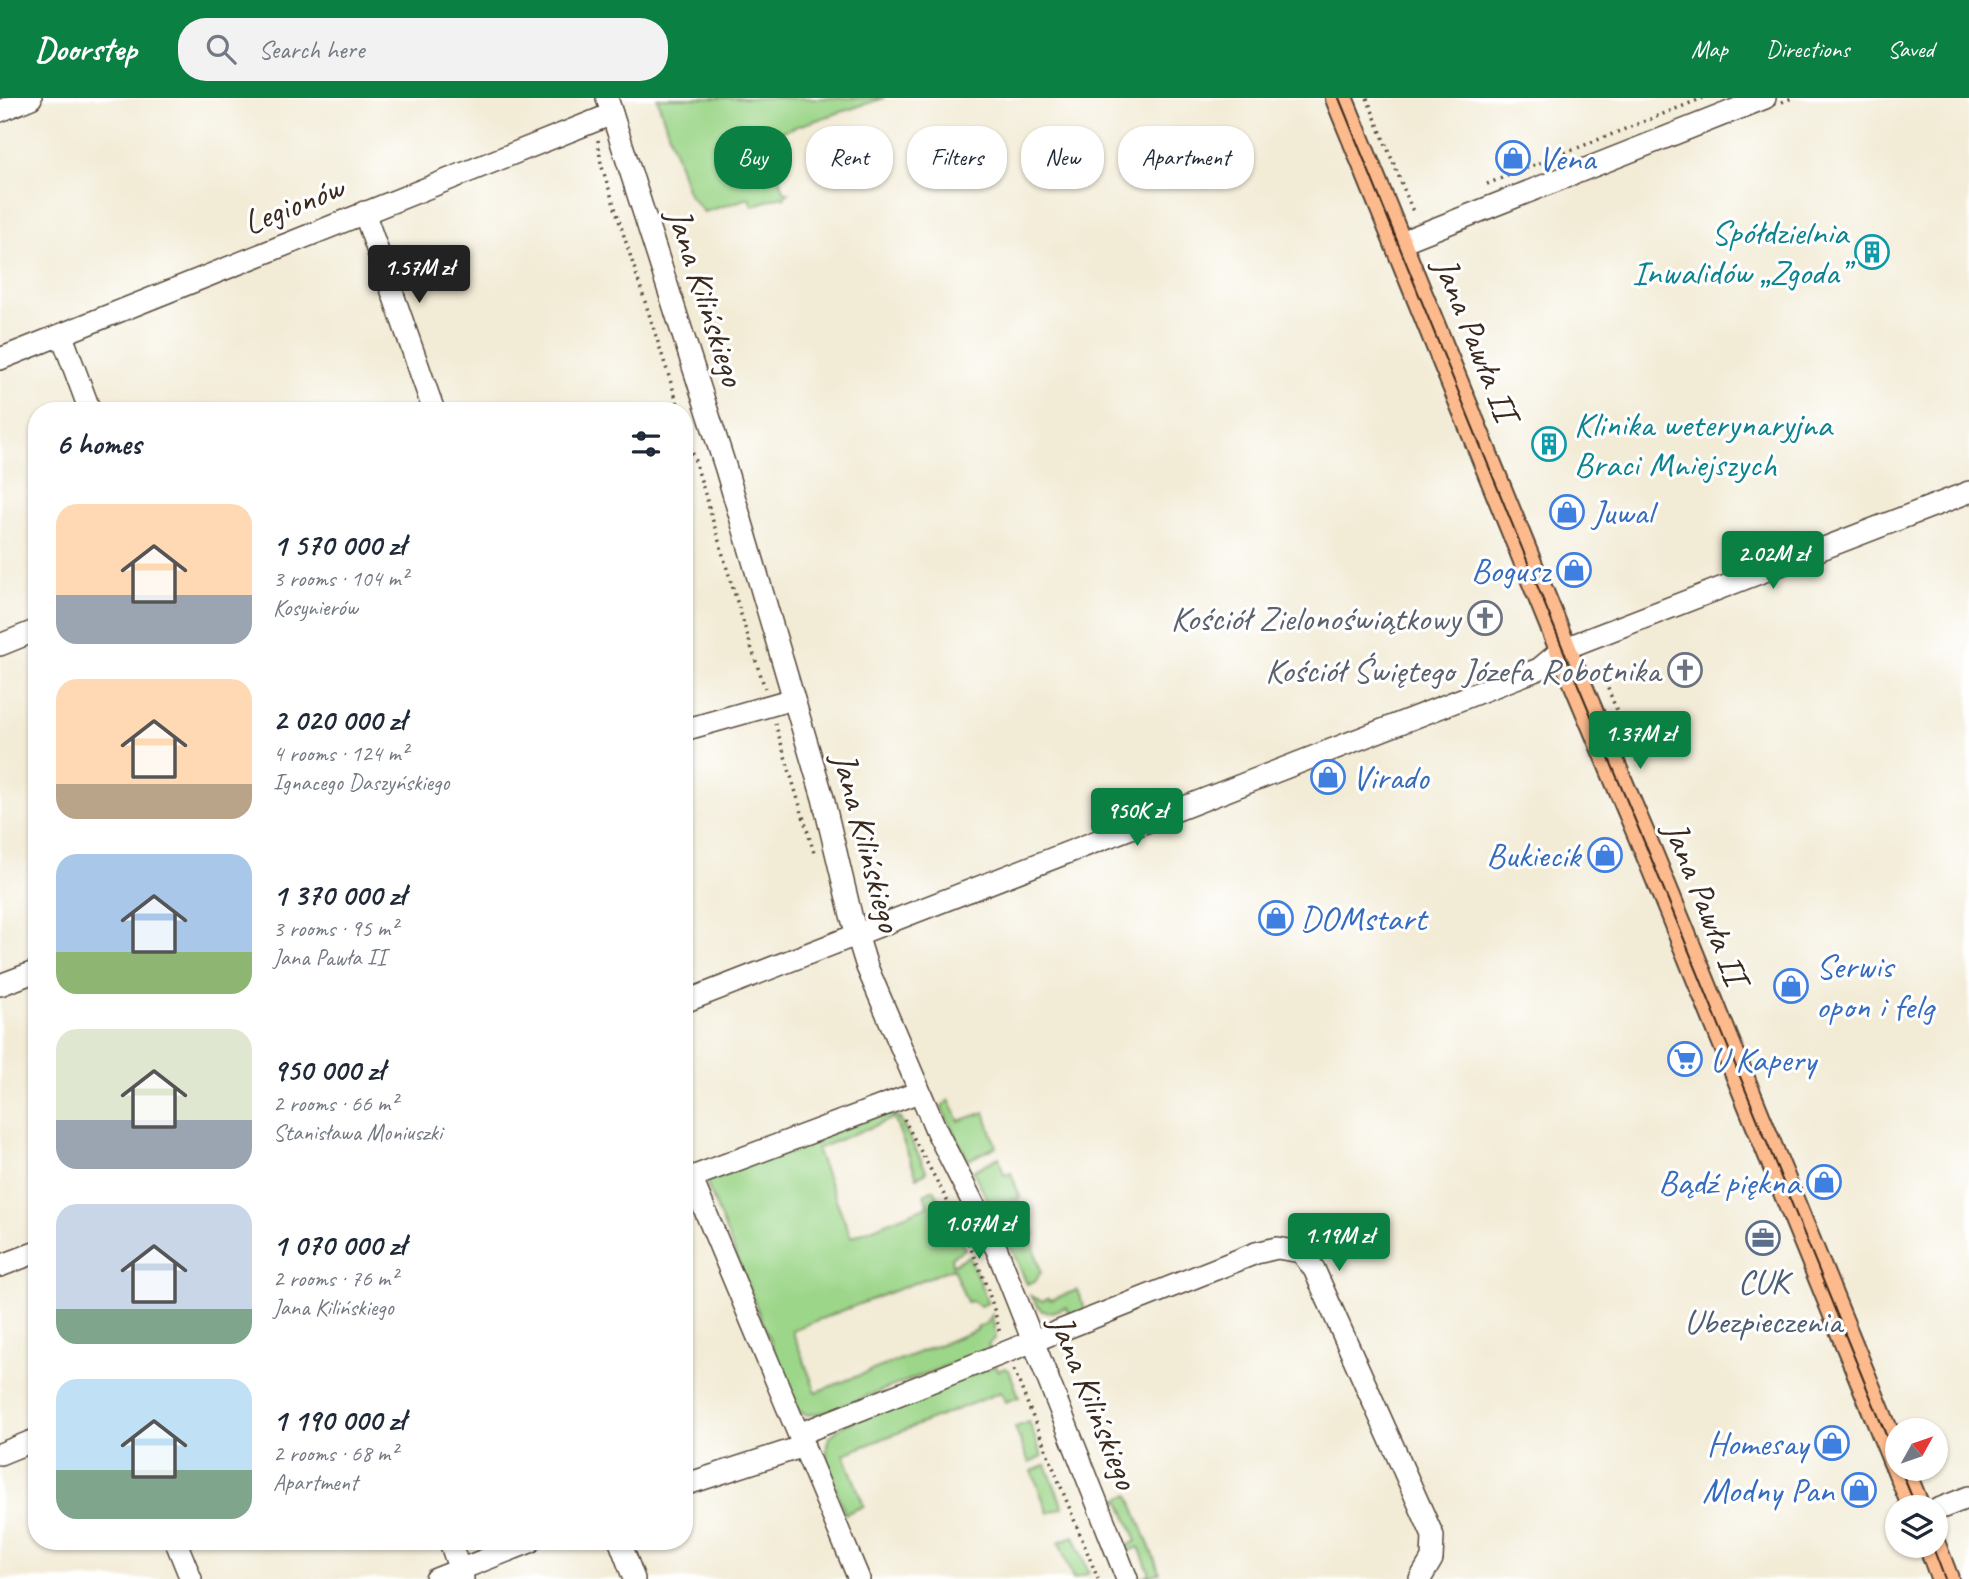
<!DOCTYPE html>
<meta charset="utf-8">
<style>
body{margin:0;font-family:Caveat,sans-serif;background:#f2f2f3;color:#1f2937;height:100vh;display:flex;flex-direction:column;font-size:26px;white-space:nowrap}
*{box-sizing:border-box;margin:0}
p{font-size:23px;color:#747a83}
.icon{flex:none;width:38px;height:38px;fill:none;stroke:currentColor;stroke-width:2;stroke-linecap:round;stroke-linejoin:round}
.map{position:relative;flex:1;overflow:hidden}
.details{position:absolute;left:28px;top:304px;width:665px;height:1148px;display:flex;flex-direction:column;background:#fff;border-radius:28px;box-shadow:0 2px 5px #0004}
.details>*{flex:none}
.guide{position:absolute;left:714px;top:28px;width:665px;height:63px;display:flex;gap:14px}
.needle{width:46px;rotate:50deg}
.controls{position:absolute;left:1885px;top:1320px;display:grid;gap:14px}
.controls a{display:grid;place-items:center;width:63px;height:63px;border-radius:50%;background:#fff;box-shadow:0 2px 5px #0004;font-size:35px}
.price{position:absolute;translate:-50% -60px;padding:0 16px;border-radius:7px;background:#0b8043;color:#fff;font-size:23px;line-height:46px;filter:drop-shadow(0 2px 4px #0008)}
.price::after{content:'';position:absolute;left:50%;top:42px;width:21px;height:16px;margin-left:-10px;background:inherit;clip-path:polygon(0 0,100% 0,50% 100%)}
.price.on{background:#222;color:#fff}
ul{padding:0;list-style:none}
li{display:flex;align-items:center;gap:21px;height:175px;padding:0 28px}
li span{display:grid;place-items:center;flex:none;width:196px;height:140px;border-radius:21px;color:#555}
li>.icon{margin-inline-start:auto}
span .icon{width:84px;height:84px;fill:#fffc;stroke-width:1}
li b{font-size:30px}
h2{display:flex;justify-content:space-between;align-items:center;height:84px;padding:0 28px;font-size:30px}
.pill{padding:0 24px;border-radius:28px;background:#fff;box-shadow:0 2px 5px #0004;font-size:24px;line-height:63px}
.pill.on{background:#0b8043;color:#fff}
header{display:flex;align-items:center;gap:42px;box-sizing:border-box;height:98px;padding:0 35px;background:#0b8043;color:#fff}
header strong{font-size:33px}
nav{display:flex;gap:38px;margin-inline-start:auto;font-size:24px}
.search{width:490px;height:63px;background:#f2f2f3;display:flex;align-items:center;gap:18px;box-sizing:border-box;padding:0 24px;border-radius:28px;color:#747a83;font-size:26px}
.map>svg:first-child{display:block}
</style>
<header>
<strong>Doorstep</strong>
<div class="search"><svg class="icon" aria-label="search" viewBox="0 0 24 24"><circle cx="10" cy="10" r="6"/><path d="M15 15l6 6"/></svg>Search here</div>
<nav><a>Map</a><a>Directions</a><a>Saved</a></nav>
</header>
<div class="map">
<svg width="1969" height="1481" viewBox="0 0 1969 1481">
<rect width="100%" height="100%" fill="#fff"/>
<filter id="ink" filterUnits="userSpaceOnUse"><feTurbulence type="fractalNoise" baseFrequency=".0143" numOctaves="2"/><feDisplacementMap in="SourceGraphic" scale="14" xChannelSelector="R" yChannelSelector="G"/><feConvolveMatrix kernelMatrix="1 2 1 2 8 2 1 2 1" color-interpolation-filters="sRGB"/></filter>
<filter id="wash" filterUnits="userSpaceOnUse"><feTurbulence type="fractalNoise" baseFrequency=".00686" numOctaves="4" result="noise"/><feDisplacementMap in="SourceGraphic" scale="28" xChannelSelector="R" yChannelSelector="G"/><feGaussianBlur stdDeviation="1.57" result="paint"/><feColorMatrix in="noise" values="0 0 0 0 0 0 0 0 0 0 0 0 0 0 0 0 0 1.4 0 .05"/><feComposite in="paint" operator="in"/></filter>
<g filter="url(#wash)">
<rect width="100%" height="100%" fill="#f2ebd5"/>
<!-- green -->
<g fill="#9cd689" stroke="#6c8054" stroke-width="2">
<polygon points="657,0 884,0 767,38 763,45 770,48 784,93 788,95 784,100 782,98 752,108 749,100 704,114 689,97"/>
<polygon points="949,1002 959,1023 985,1014 996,1049 968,1062 941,1009"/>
<polygon points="887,1014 891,1018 895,1017 900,1021 927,1074 917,1079 894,1020 816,1051 851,1139 928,1108 924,1096 934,1091 965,1151 951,1159 952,1167 969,1158 988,1205 980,1208 971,1203 967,1204 953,1170 792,1232 816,1294 977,1232 977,1230 987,1225 992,1217 996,1240 988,1246 990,1251 826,1314 806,1317 798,1313 706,1083"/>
<polygon points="999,1059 1004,1077 1011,1075 1020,1099 992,1111 973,1073"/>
<polygon points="1019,1103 1027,1124 1005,1135 993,1114"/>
<polygon points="1033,1131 1035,1137 1031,1139 1041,1174 1035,1183 1027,1186 1008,1143"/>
<polygon points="1077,1192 1087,1216 1071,1220 1066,1209 1052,1214 1042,1213 1031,1198 1042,1203 1049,1200 1051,1202"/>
<path d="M996,1267L998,1273L1005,1270L1009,1272L1019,1299L1005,1304L1001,1294L844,1356L864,1408L845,1416C839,1397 820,1358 829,1341C833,1334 840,1330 846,1326Z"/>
<polygon points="1029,1324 1042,1359 1029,1365 1015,1329"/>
<polygon points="1046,1367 1063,1409 1048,1415 1032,1373"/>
<polygon points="1129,1397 1160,1475 1139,1481 1150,1476 1139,1449 1127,1454 1125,1449 1137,1443 1120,1403 1108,1408 1110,1404"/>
<polygon points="1074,1438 1089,1475 1073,1481 1059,1444"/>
</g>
</g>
<g filter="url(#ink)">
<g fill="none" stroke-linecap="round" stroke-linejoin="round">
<!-- minor casing -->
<g stroke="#564739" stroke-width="24">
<g id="minor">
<polyline points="607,0 726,371 823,700 851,817 867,869 937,1034 997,1152 1127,1481"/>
<polyline points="0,13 31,0"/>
<polyline points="364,114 434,313"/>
<polyline points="1399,145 1765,0"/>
<polyline points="62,238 90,313"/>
<polyline points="0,261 612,16"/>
<polyline points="0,547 37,532"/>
<polyline points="684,632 793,601"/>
<polyline points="0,887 37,873"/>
<polyline points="684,904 1539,571 1563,551 1969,394"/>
<polyline points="691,1079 859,1481"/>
<polyline points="684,1082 919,994"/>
<polyline points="0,1168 37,1154"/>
<polyline points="799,1336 1256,1155 1277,1150 1301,1154 1314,1171 1433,1438 1432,1461 1420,1481"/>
<polyline points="0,1356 37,1341"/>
<polyline points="684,1387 804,1348"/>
<polyline points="1936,1412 1969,1399"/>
<polyline points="176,1444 191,1481"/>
<polyline points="450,1444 463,1481"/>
<polyline points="620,1444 634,1481"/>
<polyline points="436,1481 530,1444"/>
</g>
</g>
<!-- major casing -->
<g stroke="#564739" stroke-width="30">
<g id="major">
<polyline points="1339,0 1563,551 1651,760 1897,1364"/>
<polyline points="1900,1370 1916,1409"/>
<polyline points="1932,1447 1945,1481"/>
</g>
</g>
<!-- path -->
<g stroke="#564739" stroke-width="3.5" stroke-dasharray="2 5" stroke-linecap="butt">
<polyline points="1367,0 1412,111 1416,115"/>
<polyline points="1782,4 1792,0"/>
<polyline points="598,42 601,66 680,313"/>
<polyline points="1487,86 1703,0"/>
<path d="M684,328C712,415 735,504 765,590"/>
<polyline points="1600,571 1638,665"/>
<polyline points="775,625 815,758"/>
<path d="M904,1021C937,1087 987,1165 1000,1237"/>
<polyline points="1014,1272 1098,1481"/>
</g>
<!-- minor -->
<use href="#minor" stroke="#fff" stroke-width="21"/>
<!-- major -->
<use href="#major" stroke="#fcba8d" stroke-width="26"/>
<!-- tram -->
<g stroke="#3b2a1e" stroke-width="2">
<polyline points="1339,0 1563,551 1651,760 1897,1364"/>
<polyline points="1900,1370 1916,1409"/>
<polyline points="1932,1447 1945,1481"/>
</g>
</g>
</g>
<!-- icons -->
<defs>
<g id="shop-ring" transform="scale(1.75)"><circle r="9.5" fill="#fff" stroke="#3f7fe0" stroke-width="1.5"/><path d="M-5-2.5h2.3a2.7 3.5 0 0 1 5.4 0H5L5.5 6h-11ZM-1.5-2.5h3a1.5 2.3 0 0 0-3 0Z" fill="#3f7fe0"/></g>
<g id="building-ring" transform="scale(1.75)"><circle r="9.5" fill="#fff" stroke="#0f9aa8" stroke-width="1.5"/><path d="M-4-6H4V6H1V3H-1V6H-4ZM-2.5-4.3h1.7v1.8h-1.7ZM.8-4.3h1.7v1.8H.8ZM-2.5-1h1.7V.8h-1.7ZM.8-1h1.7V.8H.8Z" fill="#0f9aa8"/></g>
<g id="church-ring" transform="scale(1.75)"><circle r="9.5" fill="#fff" stroke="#6b7280" stroke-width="1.5"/><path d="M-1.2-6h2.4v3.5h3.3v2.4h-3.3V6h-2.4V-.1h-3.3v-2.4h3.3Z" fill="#6b7280"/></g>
<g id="supermarket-ring" transform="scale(1.75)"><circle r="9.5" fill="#fff" stroke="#3f7fe0" stroke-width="1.5"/><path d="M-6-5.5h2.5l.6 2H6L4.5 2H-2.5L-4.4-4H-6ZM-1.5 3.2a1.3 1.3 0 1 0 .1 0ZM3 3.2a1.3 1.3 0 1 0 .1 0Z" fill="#3f7fe0"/></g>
<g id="office-ring" transform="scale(1.75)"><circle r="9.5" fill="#fff" stroke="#5c6f8a" stroke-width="1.5"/><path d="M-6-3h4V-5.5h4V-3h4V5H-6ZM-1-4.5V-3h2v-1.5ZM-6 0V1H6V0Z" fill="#5c6f8a"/></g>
</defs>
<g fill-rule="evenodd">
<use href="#shop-ring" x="1513" y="60"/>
<use href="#building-ring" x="1872" y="154"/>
<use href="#building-ring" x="1549" y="346"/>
<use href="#shop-ring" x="1567" y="414"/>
<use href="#shop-ring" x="1574" y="472"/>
<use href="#church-ring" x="1485" y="520"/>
<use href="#church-ring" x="1685" y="572"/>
<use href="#shop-ring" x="1328" y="679"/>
<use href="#shop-ring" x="1605" y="757"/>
<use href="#shop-ring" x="1276" y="820"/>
<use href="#shop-ring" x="1791" y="888"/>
<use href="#supermarket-ring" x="1685" y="961"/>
<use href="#shop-ring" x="1824" y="1084"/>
<use href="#office-ring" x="1763" y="1140"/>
<use href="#shop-ring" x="1832" y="1345"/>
<use href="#shop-ring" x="1859" y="1392"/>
</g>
<g text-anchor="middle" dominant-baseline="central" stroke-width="6" stroke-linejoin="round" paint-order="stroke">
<!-- shop labels -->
<g font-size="35" fill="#366cbe" stroke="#fff" text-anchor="start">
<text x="1538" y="60">Vena</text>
<text x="1592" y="414">Juwal</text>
<text x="1550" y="472" text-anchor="end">Bogusz</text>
<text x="1352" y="679">Virado</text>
<text x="1580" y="757" text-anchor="end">Bukiecik</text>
<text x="1300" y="820">DOMstart</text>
<text x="1816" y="868">Serwis<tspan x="1816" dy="40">opon i felg</tspan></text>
<text x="1710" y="961">U Kapery</text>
<text x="1800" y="1084" text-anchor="end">Bądź piękna</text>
<text x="1808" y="1345" text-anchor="end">Homesay</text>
<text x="1834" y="1392" text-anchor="end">Modny Pan</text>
</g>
<!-- street labels -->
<g font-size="35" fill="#3b2a1e" stroke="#fff">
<text transform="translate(293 107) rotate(-22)">Legionów</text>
<text transform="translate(706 199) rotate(72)">Jana Kilińskiego</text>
<text transform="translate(1476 241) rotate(68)">Jana Pawła II</text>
<text transform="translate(867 744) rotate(75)">Jana Kilińskiego</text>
<text transform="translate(1706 805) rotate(68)">Jana Pawła II</text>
<text transform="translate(1094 1304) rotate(68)">Jana Kilińskiego</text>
</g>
<!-- culture labels -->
<g font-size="35" fill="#0d838f" stroke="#fff" text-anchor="end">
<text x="1848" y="134">Spółdzielnia<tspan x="1848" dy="40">Inwalidów „Zgoda”</tspan></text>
<text x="1574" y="326" text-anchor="start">Klinika weterynaryjna<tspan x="1574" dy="40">Braci Mniejszych</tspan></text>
</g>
<!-- worship labels -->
<g font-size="35" fill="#5b616d" stroke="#fff" text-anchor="end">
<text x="1460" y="520">Kościół Zielonoświątkowy</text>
<text x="1660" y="572">Kościół Świętego Józefa Robotnika</text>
</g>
<!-- service labels -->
<g font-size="35" fill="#4e5e75" stroke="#fff">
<text x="1763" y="1183">CUK<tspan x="1763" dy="40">Ubezpieczenia</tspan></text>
</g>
</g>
</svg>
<div class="controls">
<a><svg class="needle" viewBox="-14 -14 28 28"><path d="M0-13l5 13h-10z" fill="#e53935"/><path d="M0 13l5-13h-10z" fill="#747a83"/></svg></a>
<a><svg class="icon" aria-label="layers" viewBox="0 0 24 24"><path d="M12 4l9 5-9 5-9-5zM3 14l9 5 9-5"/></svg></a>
</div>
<b class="price on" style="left:419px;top:207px">1.57M zł</b>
<b class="price" style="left:1773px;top:493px">2.02M zł</b>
<b class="price" style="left:1640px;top:673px">1.37M zł</b>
<b class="price" style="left:1137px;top:750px">950K zł</b>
<b class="price" style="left:979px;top:1163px">1.07M zł</b>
<b class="price" style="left:1339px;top:1175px">1.19M zł</b>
<div class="guide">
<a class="pill on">Buy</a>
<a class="pill">Rent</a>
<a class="pill">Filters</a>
<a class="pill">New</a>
<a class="pill">Apartment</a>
</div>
<section class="details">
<h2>6 homes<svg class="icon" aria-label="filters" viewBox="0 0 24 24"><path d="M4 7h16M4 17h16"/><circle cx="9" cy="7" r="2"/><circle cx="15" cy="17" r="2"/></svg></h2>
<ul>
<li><span style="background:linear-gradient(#ffd9b3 65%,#9aa5b1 0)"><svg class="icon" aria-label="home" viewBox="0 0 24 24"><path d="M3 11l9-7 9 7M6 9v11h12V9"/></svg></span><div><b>1 570 000 zł</b><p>3 rooms · 104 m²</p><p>Kosynierów</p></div></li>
<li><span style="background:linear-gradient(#ffd9b3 75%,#b9a48a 0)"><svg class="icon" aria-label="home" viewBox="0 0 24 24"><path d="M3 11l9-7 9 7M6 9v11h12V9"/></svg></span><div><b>2 020 000 zł</b><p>4 rooms · 124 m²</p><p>Ignacego Daszyńskiego</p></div></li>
<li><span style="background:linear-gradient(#a9c7e8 70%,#8fb573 0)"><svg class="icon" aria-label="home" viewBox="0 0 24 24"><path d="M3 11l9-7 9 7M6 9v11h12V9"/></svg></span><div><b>1 370 000 zł</b><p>3 rooms · 95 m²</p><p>Jana Pawła II</p></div></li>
<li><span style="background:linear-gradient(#dfe7d0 65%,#9aa5b1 0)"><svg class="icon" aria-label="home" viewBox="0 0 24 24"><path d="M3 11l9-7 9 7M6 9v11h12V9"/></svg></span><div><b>950 000 zł</b><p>2 rooms · 66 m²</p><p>Stanisława Moniuszki</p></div></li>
<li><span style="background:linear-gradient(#c9d6e8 75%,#7fa58c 0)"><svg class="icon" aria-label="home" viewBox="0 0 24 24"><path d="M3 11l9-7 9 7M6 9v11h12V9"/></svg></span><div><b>1 070 000 zł</b><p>2 rooms · 76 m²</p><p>Jana Kilińskiego</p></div></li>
<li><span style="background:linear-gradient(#bfe0f5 65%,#7fa58c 0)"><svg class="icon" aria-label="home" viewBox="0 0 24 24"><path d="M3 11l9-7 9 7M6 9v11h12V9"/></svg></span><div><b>1 190 000 zł</b><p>2 rooms · 68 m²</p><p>Apartment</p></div></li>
</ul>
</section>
</div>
